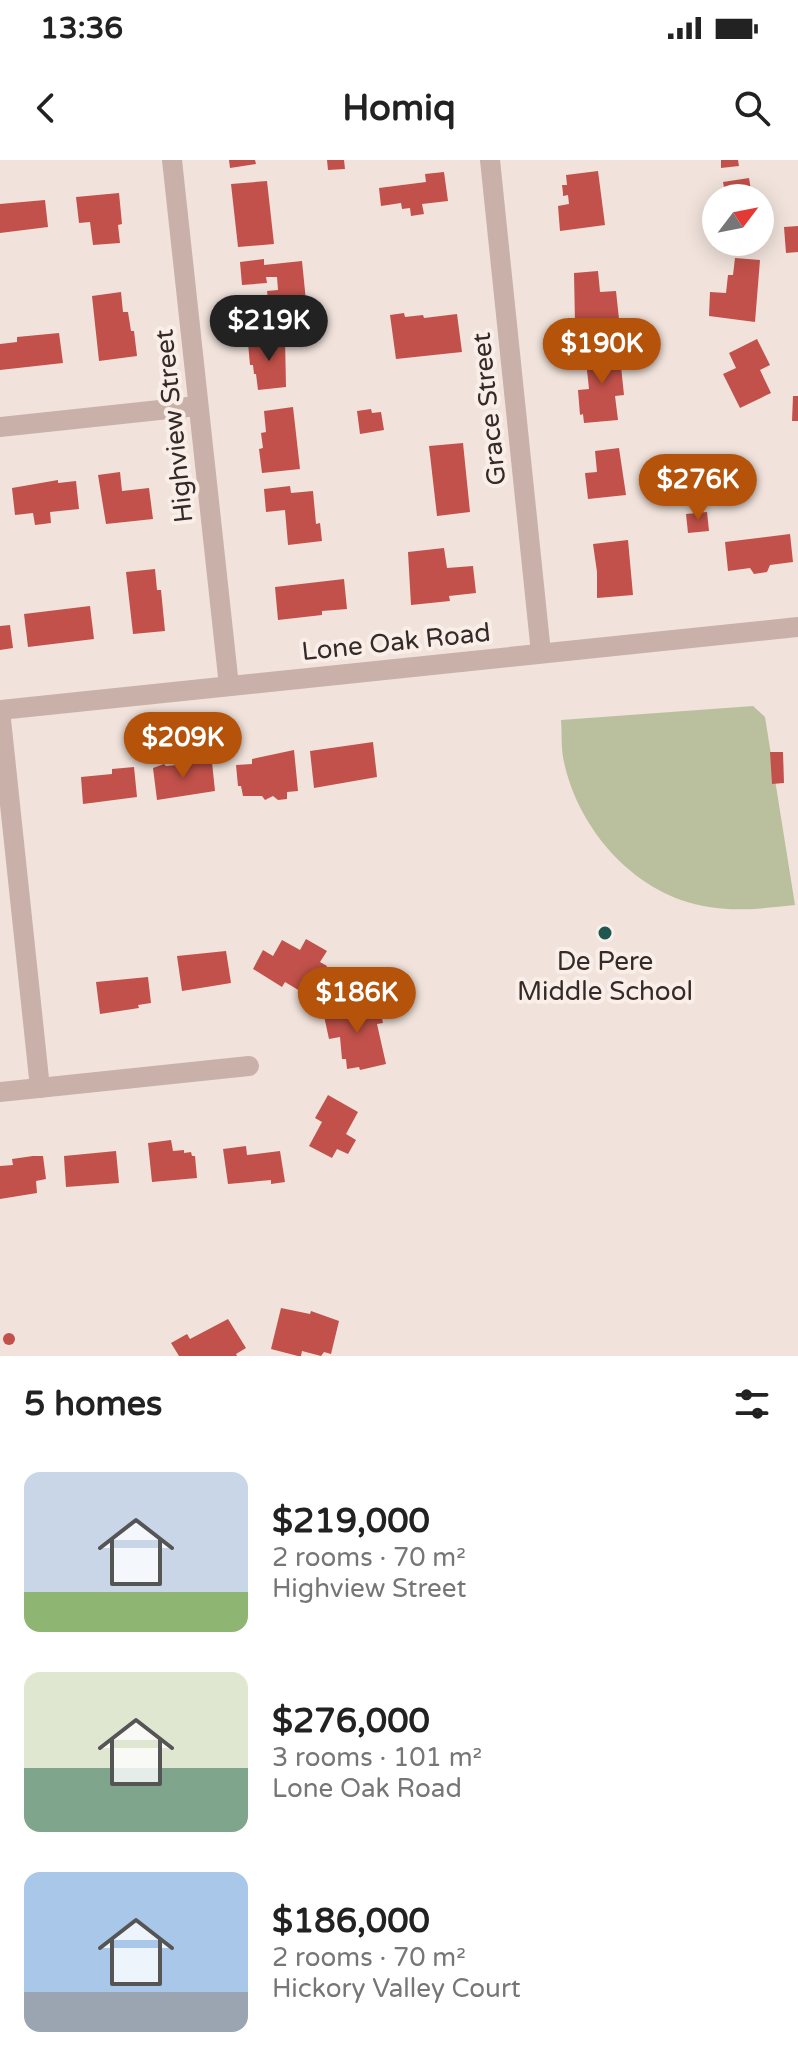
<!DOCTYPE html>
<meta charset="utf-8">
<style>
body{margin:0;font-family:"Varela Round",sans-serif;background:#f2f2f2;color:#222;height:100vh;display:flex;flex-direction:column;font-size:30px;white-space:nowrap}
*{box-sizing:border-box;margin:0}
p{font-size:26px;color:#767676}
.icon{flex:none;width:44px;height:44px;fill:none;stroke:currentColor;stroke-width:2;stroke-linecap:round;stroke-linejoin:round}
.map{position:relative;height:1196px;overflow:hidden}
.side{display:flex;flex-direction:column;background:#fff;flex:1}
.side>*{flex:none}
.needle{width:52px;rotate:58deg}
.tools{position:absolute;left:702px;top:24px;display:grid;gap:16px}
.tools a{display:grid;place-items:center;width:72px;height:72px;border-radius:50%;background:#fff;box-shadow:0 4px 20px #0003;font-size:40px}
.price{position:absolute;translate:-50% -68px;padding:0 18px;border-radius:28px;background:#b45309;color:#fff;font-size:26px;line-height:52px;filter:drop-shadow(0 2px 4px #0008)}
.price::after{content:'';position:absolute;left:50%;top:48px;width:24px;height:18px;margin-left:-12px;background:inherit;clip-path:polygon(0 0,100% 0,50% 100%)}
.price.active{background:#222;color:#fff}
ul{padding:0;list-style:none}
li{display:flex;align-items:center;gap:24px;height:200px;padding:0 24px}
li span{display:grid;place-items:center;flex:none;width:224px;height:160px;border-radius:16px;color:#555}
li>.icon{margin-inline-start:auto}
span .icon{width:96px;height:96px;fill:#fffc;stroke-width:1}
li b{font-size:34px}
h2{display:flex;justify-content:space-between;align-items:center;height:96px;padding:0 24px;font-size:34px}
.status{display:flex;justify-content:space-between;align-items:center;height:56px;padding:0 40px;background:#fff;direction:ltr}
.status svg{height:22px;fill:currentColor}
header{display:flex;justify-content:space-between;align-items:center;height:104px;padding:0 24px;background:#fff;font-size:36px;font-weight:700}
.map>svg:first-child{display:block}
</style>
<div class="status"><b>13:36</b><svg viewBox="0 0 49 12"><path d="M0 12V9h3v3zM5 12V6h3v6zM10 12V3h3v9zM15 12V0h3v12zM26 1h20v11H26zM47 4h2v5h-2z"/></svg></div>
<header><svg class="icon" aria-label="back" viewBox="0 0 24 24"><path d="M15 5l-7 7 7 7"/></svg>Homiq<svg class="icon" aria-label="search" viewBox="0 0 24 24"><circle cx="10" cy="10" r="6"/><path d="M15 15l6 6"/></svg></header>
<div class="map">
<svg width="798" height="1196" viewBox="0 0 798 1196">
<rect width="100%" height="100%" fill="#f1e3dc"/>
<!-- green -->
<path fill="#bac09d" d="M753,546L765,557L795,745C766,748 738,752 709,747C635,736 576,668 563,597C561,585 562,572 561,560Z"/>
<!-- building -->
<g fill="#c1514a">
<polygon points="229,0 255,0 256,4 230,8"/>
<polygon points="327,0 344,0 345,9 328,10"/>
<polygon points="721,0 738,0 739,6 721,8"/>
<polygon points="598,11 605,65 560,71 558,46 569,44 568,35 563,36 563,33 562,25 567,25 566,15"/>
<polygon points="444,12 448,41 422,44 424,54 411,56 410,48 402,49 401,43 381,46 379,28 426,22 425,14"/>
<polygon points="749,18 752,36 726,38 723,22"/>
<polygon points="267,21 274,84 238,87 231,24"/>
<polygon points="119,33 122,64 118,65 120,83 93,85 90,62 79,63 76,37"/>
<polygon points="45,40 48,67 0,73 0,44"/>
<polygon points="798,66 798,92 786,93 784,67"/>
<polygon points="735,98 760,100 755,162 709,156 710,132 726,133 728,115 733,115"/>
<polygon points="264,99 264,105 302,101 307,151 270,155 267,131 278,130 277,117 266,117 267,123 242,125 240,102"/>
<polygon points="598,111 600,132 616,131 619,159 575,163 574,113"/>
<polygon points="121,132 123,152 128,152 131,171 134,171 137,196 99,201 92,136"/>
<polygon points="404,153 405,157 423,155 424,158 457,154 462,192 396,199 390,155"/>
<polygon points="59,173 63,203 0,210 0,184 17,182 17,177"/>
<polygon points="285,179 286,227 258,230 256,214 254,214 253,205 250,205 248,183"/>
<polygon points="757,179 770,205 760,210 771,233 740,248 723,214 736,208 729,193"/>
<polygon points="619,187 624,235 615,236 618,260 584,263 583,254 580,255 578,230 589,229 585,191"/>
<polygon points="793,236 798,236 798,261 792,261"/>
<polygon points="293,247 300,309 262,313 259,289 263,288 261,273 266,272 264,251"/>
<polygon points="371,249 372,253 381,252 384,270 360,274 357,251"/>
<polygon points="463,283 470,352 437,356 429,286"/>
<polygon points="619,288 626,335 588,339 585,313 597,312 595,291"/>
<polygon points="120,312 122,331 149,328 153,359 106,364 98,315"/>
<polygon points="58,320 58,323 76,321 79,349 50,352 51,363 35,365 33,353 15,355 12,328"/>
<polygon points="290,326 291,333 313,331 316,364 320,363 322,381 288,385 285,350 266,352 264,329"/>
<polygon points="689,329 690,339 676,340 675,331"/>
<polygon points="707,352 709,371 688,373 686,354"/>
<polygon points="790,374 793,402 770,405 767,412 754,414 750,408 728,411 725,382"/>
<polygon points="628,380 633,435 597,438 597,412 593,384"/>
<polygon points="444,388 447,408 473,406 476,433 449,436 450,441 411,445 408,392"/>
<polygon points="155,409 157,430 161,430 165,471 133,474 126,412"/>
<polygon points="344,419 347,449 322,451 322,455 278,460 275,427"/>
<polygon points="90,446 94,479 28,487 24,454"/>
<polygon points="10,465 13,488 0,490 0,466"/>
<polygon points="373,582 377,617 314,628 310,591"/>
<polygon points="294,590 298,631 287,632 287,639 278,640 273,636 265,640 262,636 243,636 241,626 238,626 236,605 252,604 252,599"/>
<polygon points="770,592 783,592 784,623 772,624"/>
<polygon points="212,602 215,631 157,640 153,608 164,604 166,606"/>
<polygon points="134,607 137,637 83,644 81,617 112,614 112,609"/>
<polygon points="306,779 327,791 320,802 327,806 310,837 285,822 282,827 253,809 263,790 273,796 282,780 300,790"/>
<polygon points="226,791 231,823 182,831 177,796"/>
<polygon points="148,817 151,843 138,845 139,848 100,854 96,822"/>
<polygon points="347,844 348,851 379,844 383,863 377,864 386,904 360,910 359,907 347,909 346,899 342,899 340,877 329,879 324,856 324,849"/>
<polygon points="328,935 358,952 346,974 356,980 348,994 337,989 332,998 309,986 322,962 315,958"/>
<polygon points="171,980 173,991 184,990 184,993 191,992 192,996 195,996 197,1018 152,1022 148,983"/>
<polygon points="246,986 247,995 280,991 285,1022 271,1024 271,1020 228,1024 223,989"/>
<polygon points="116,991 119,1023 66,1027 64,996"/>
<polygon points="33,996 43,996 46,1019 36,1021 37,1033 0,1039 0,1006 13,1005 12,999"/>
<polygon points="281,1148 310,1154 311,1151 339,1161 331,1194 324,1192 321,1196 302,1191 301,1196 298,1196 271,1189"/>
<polygon points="228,1159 246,1188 236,1194 237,1196 179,1196 171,1183 187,1174 190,1179"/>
<circle cx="9" cy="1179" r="6"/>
</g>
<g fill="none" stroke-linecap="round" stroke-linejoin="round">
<!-- minor -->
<g stroke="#c9b1a9" stroke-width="20">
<polyline points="172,0 229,526"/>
<polyline points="490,0 541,493"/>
<polyline points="0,267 197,246"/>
<polyline points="0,550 798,467"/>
<polyline points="0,550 40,928"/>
<polyline points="0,932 249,906"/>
</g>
</g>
<!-- markers -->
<circle fill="#1f5650" stroke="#f9eee8" stroke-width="3" cx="605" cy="773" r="8"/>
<g text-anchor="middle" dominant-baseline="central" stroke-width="8" stroke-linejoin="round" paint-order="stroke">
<!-- street labels -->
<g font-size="26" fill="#362a28" stroke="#f9eee8">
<text transform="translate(489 249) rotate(-96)">Grace Street</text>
<text transform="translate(174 266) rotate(-96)">Highview Street</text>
<text transform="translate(396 482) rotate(-6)">Lone Oak Road</text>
</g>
<!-- poi labels -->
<g font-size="26" fill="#362a28" stroke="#f9eee8">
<text x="605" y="801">De Pere<tspan x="605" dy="30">Middle School</tspan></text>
</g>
</g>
</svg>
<div class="tools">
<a><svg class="needle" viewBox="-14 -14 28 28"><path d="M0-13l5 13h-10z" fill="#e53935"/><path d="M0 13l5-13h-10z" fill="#767676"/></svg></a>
</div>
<b class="price active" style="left:269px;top:203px">$219K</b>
<b class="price" style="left:602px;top:226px">$190K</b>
<b class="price" style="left:698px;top:362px">$276K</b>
<b class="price" style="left:183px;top:620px">$209K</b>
<b class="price" style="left:357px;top:875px">$186K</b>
</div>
<section class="side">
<h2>5 homes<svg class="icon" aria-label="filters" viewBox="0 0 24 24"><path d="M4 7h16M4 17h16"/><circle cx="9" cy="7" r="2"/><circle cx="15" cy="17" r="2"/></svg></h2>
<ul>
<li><span style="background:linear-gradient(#c9d6e8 75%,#8fb573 0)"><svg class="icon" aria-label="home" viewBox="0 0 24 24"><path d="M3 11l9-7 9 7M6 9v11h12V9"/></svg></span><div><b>$219,000</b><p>2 rooms · 70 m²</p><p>Highview Street</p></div></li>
<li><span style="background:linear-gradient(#dfe7d0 60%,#7fa58c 0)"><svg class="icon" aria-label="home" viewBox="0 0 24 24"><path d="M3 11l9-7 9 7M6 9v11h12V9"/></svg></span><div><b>$276,000</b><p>3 rooms · 101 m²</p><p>Lone Oak Road</p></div></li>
<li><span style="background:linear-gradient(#a9c7e8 75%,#9aa5b1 0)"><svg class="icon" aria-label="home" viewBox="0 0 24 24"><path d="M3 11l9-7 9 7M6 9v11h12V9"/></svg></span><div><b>$186,000</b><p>2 rooms · 70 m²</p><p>Hickory Valley Court</p></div></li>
</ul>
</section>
